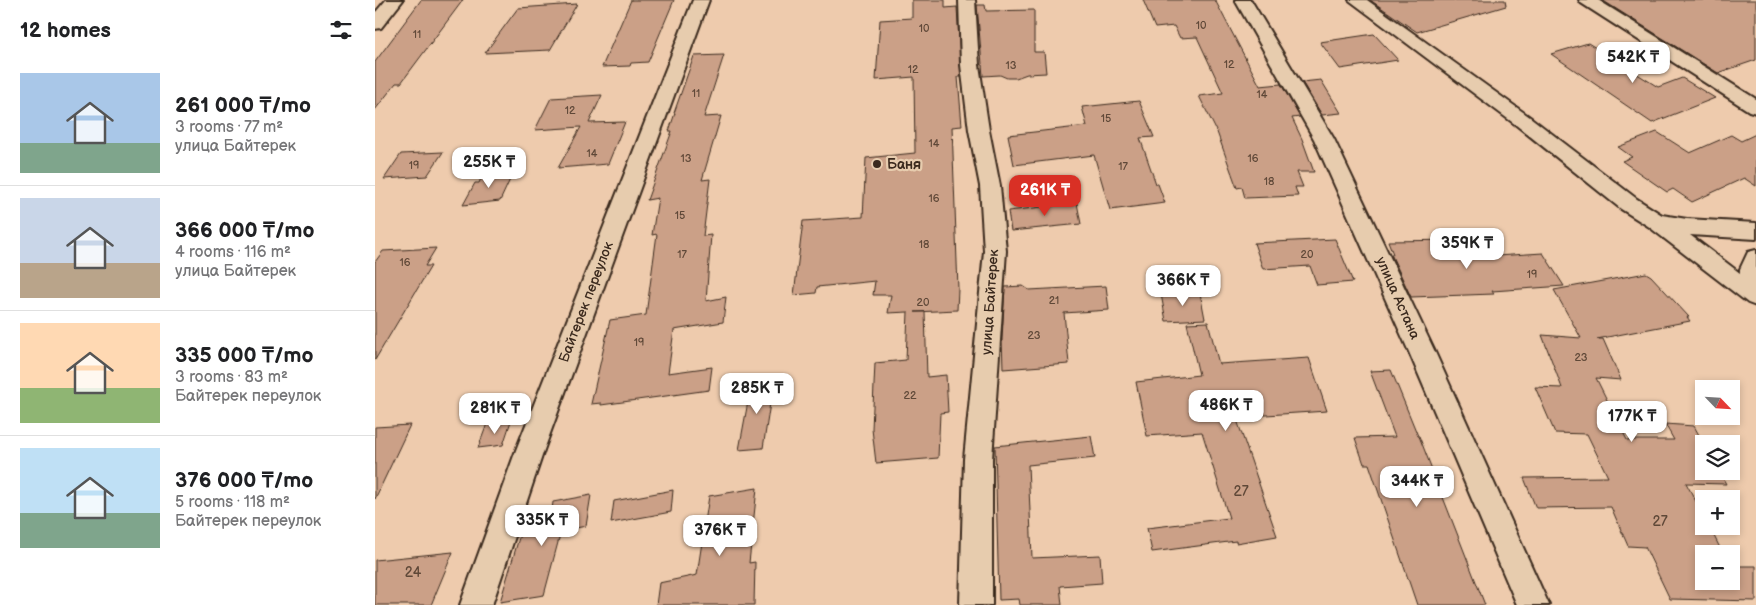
<!DOCTYPE html>
<meta charset="utf-8">
<style>
body{margin:0;font-family:"Balsamiq Sans",sans-serif;background:#f2f2f2;color:#202124;height:100vh;display:flex;flex-direction:column;font-size:19px;white-space:nowrap}
*{box-sizing:border-box;margin:0}
p{font-size:16px;color:#757577}
.icon{flex:none;width:28px;height:28px;fill:none;stroke:currentColor;stroke-width:2;stroke-linecap:round;stroke-linejoin:round}
.map{position:relative;flex:1;overflow:hidden}
.drawer{display:flex;flex-direction:column;background:#fff;width:375px}
.drawer>*{flex:none}
.needle{width:32px;rotate:115deg}
.buttons{position:absolute;left:1320px;top:380px;display:grid;gap:10px}
.buttons a{display:grid;place-items:center;width:45px;height:45px;border-radius:0px;background:#fff;box-shadow:0 2px 8px #0003;font-size:25px}
.price{position:absolute;translate:-50% -42px;padding:0 11px;border-radius:10px;background:#fff;color:#222;font-size:16px;line-height:32px;filter:drop-shadow(0 1px 2px #0008)}
.price::after{content:'';position:absolute;left:50%;top:30px;width:15px;height:11px;margin-left:-8px;background:inherit;clip-path:polygon(0 0,100% 0,50% 100%)}
.price.selected{background:#d93025;color:#fff}
ul{padding:0;list-style:none}
li{display:flex;align-items:center;gap:15px;height:125px;padding:0 20px}
li+li{border-top:1px solid #e0e0e0}
li span{display:grid;place-items:center;flex:none;width:140px;height:100px;border-radius:0px;color:#555}
li>.icon{margin-inline-start:auto}
span .icon{width:60px;height:60px;fill:#fffc;stroke-width:1}
li b{font-size:21px}
h2{display:flex;justify-content:space-between;align-items:center;height:60px;padding:0 20px;font-size:21px}
main{display:flex;flex:1;min-height:0}
.map>svg:first-child{display:block}
</style>
<main>
<section class="drawer">
<h2>12 homes<svg class="icon" aria-label="filters" viewBox="0 0 24 24"><path d="M4 7h16M4 17h16"/><circle cx="9" cy="7" r="2"/><circle cx="15" cy="17" r="2"/></svg></h2>
<ul>
<li><span style="background:linear-gradient(#a9c7e8 70%,#7fa58c 0)"><svg class="icon" aria-label="home" viewBox="0 0 24 24"><path d="M3 11l9-7 9 7M6 9v11h12V9"/></svg></span><div><b>261 000 ₸/mo</b><p>3 rooms · 77 m²</p><p>улица Байтерек</p></div></li>
<li><span style="background:linear-gradient(#c9d6e8 65%,#b9a48a 0)"><svg class="icon" aria-label="home" viewBox="0 0 24 24"><path d="M3 11l9-7 9 7M6 9v11h12V9"/></svg></span><div><b>366 000 ₸/mo</b><p>4 rooms · 116 m²</p><p>улица Байтерек</p></div></li>
<li><span style="background:linear-gradient(#ffd9b3 65%,#8fb573 0)"><svg class="icon" aria-label="home" viewBox="0 0 24 24"><path d="M3 11l9-7 9 7M6 9v11h12V9"/></svg></span><div><b>335 000 ₸/mo</b><p>3 rooms · 83 m²</p><p>Байтерек переулок</p></div></li>
<li><span style="background:linear-gradient(#bfe0f5 65%,#7fa58c 0)"><svg class="icon" aria-label="home" viewBox="0 0 24 24"><path d="M3 11l9-7 9 7M6 9v11h12V9"/></svg></span><div><b>376 000 ₸/mo</b><p>5 rooms · 118 m²</p><p>Байтерек переулок</p></div></li>
</ul>
</section>
<div class="map">
<svg width="1381" height="605" viewBox="0 0 1381 605">
<rect width="100%" height="100%" fill="#eecbad"/>
<filter id="ink" filterUnits="userSpaceOnUse"><feTurbulence type="fractalNoise" baseFrequency=".02" numOctaves="2"/><feDisplacementMap in="SourceGraphic" scale="10" xChannelSelector="R" yChannelSelector="G"/><feConvolveMatrix kernelMatrix="1 2 1 2 8 2 1 2 1" color-interpolation-filters="sRGB"/></filter>
<g filter="url(#ink)">
<!-- building -->
<g fill="#cba087" stroke="#3b2a1e">
<polygon points="46,0 88,0 26,83 21,83 0,110 0,62"/>
<polygon points="256,0 299,0 273,62 256,63 255,66 227,67"/>
<polygon points="537,0 570,0 570,8 582,7 586,77 583,77 587,126 577,127 583,289 582,310 540,312 550,312 552,377 571,375 573,412 565,413 563,458 501,463 497,429 500,363 531,360 533,312 513,313 516,295 498,295 500,281 442,287 441,293 419,295 428,221 488,217 491,158 540,153 539,77 501,80 505,20 537,18"/>
<polygon points="768,0 840,0 885,86 906,84 925,117 917,118 927,139 939,172 922,172 928,187 920,187 923,196 870,198 867,187 862,188 842,132 824,96 848,93 822,37 805,38 799,26 780,28"/>
<polygon points="995,0 1130,0 1131,6 1042,32"/>
<polygon points="1227,0 1381,0 1381,60 1343,73"/>
<polygon points="202,4 175,50 110,53 143,8"/>
<polygon points="602,5 610,5 611,11 659,10 659,52 669,52 671,73 652,74 641,78 632,78 625,75 608,76"/>
<polygon points="999,34 1023,60 965,69 945,42"/>
<polygon points="1213,43 1283,87 1307,78 1340,98 1277,123 1176,54"/>
<polygon points="349,55 329,117 346,116 327,180 335,179 328,236 336,235 331,301 351,297 348,322 299,330 293,373 337,367 334,390 226,405 226,403 216,404 235,320 271,315 282,234 277,235 283,198 272,200 297,131 294,131 300,113 299,113 319,56"/>
<polygon points="946,80 966,113 947,115 927,82"/>
<polygon points="227,95 214,123 250,122 233,164 183,168 206,127 160,130 176,98"/>
<polygon points="764,101 779,137 765,138 781,184 783,184 790,203 735,210 719,155 639,165 633,135 712,126 707,107"/>
<polygon points="1282,132 1315,153 1356,135 1366,141 1381,134 1381,186 1369,178 1317,202 1298,189 1292,192 1247,161 1257,157 1243,147"/>
<polygon points="68,152 52,176 9,179 26,154"/>
<polygon points="138,173 125,201 88,205 100,183 104,183 107,176"/>
<polygon points="702,203 706,224 636,231 633,211"/>
<polygon points="960,239 978,282 942,285 935,266 888,269 879,243"/>
<polygon points="1082,240 1090,258 1168,253 1189,286 1117,291 1119,294 1036,297 1016,254 1018,254 1013,241"/>
<polygon points="61,248 50,266 56,266 0,360 0,262 8,251"/>
<polygon points="1271,273 1276,276 1314,317 1312,317 1315,321 1222,339 1228,339 1246,380 1221,378 1252,440 1299,440 1290,424 1319,426 1329,444 1329,471 1344,471 1351,484 1311,483 1329,516 1329,526 1334,526 1348,554 1329,554 1329,581 1356,581 1356,566 1381,566 1381,601 1295,599 1270,547 1253,546 1236,507 1161,508 1149,478 1233,477 1212,434 1180,433 1160,387 1187,388 1167,335 1206,338 1179,290"/>
<polygon points="648,286 654,290 731,286 734,310 689,313 694,364 628,369 627,339 630,287"/>
<polygon points="825,293 830,319 791,321 786,294"/>
<polygon points="833,322 844,364 934,358 952,411 861,417 902,536 861,543 861,541 777,552 772,528 854,518 827,432 772,436 761,382 824,375 812,323"/>
<polygon points="1016,370 1043,436 1044,436 1110,605 1042,605 994,464 989,464 980,438 1020,437 995,371"/>
<polygon points="399,378 388,448 364,450 377,380"/>
<polygon points="136,421 128,445 103,448 112,424"/>
<polygon points="35,425 0,499 0,427"/>
<polygon points="716,436 720,458 653,465 657,558 725,555 727,583 685,586 687,605 645,605 644,599 624,600 620,446"/>
<polygon points="382,488 374,563 380,562 379,605 281,605 284,583 322,575 334,496"/>
<polygon points="298,490 296,512 236,523 239,501"/>
<polygon points="216,495 211,526 186,531 169,595 125,602 151,514 177,510 178,502"/>
<polygon points="78,552 56,605 0,605 0,560"/>
</g>
<g fill="none" stroke-linecap="round" stroke-linejoin="round">
<!-- street casing -->
<g stroke="#3b2a1e" stroke-width="4">
<g id="street">
<polygon points="11,0 28,0 6,28 0,29 0,13"/>
<polygon points="318,0 334,0 169,450 117,605 85,605 141,450"/>
<polygon points="584,0 600,0 604,65 614,130 625,186 631,251 617,459 617,605 585,605 589,459 609,251 605,186 594,130 586,65"/>
<polygon points="860,0 876,0 959,139 1060,352 1174,605 1142,605 1034,352 939,139"/>
<polygon points="974,0 992,0 1155,117 1262,199 1287,215 1312,219 1381,223 1381,239 1315,235 1365,273 1365,269 1373,252 1381,250 1381,306 1373,303 1273,226 1246,209 1141,125"/>
<polygon points="1204,0 1223,0 1381,99 1381,113 1374,111 1206,3"/>
</g>
</g>
<!-- street -->
<use href="#street" fill="#e7ccae" fill-rule="evenodd"/>
</g>
</g>
<!-- markers -->
<circle fill="#3b2a1e" stroke="#e7ccae" stroke-width="2" cx="502" cy="164" r="5"/>
<g text-anchor="middle" dominant-baseline="central" stroke-width="4.5" stroke-linejoin="round" paint-order="stroke">
<!-- number labels -->
<g font-size="11" fill="#5f4838">
<text x="826" y="25">10</text>
<text x="549" y="28">10</text>
<text x="42" y="34">11</text>
<text x="854" y="64">12</text>
<text x="636" y="65">13</text>
<text x="538" y="69">12</text>
<text x="321" y="93">11</text>
<text x="887" y="94">14</text>
<text x="195" y="110">12</text>
<text x="731" y="118">15</text>
<text x="559" y="143">14</text>
<text x="217" y="153">14</text>
<text x="311" y="158">13</text>
<text x="878" y="158">16</text>
<text x="39" y="165">19</text>
<text x="748" y="166">17</text>
<text x="894" y="181">18</text>
<text x="559" y="198">16</text>
<text x="305" y="215">15</text>
<text x="549" y="244">18</text>
<text x="307" y="254">17</text>
<text x="932" y="254">20</text>
<text x="30" y="262">16</text>
<text x="1157" y="274">19</text>
<text x="679" y="300">21</text>
<text x="548" y="302">20</text>
<text x="659" y="335">23</text>
<text x="264" y="342">19</text>
<text x="1206" y="357">23</text>
<text x="535" y="395">22</text>
</g>
<!-- poi labels -->
<g font-size="14" font-weight="bold" fill="#3b2a1e" stroke="#e7ccae" text-anchor="start">
<text x="512" y="164">Баня</text>
</g>
<!-- street labels -->
<g font-size="14" fill="#3b2a1e" stroke="#e7ccae">
<text transform="translate(1023 298) rotate(66)">улица Астана</text>
<text transform="translate(211 302) rotate(-69)">Байтерек переулок</text>
<text transform="translate(615 302) rotate(-86)">улица Байтерек</text>
</g>
<!-- near-number labels -->
<g font-size="14" fill="#5f4838">
<text x="866" y="491">27</text>
<text x="1285" y="521">27</text>
<text x="38" y="572">24</text>
</g>
</g>
</svg>
<div class="buttons">
<a><svg class="needle" viewBox="-14 -14 28 28"><path d="M0-13l5 13h-10z" fill="#e53935"/><path d="M0 13l5-13h-10z" fill="#757577"/></svg></a>
<a><svg class="icon" aria-label="layers" viewBox="0 0 24 24"><path d="M12 4l9 5-9 5-9-5zM3 14l9 5 9-5"/></svg></a>
<a>+</a>
<a>−</a>
</div>
<b class="price" style="left:1258px;top:84px">542K ₸</b>
<b class="price" style="left:114px;top:189px">255K ₸</b>
<b class="price selected" style="left:670px;top:217px">261K ₸</b>
<b class="price" style="left:1092px;top:270px">359K ₸</b>
<b class="price" style="left:808px;top:307px">366K ₸</b>
<b class="price" style="left:382px;top:415px">285K ₸</b>
<b class="price" style="left:851px;top:432px">486K ₸</b>
<b class="price" style="left:120px;top:435px">281K ₸</b>
<b class="price" style="left:1257px;top:443px">177K ₸</b>
<b class="price" style="left:1042px;top:508px">344K ₸</b>
<b class="price" style="left:167px;top:547px">335K ₸</b>
<b class="price" style="left:345px;top:557px">376K ₸</b>
</div>
</main>
